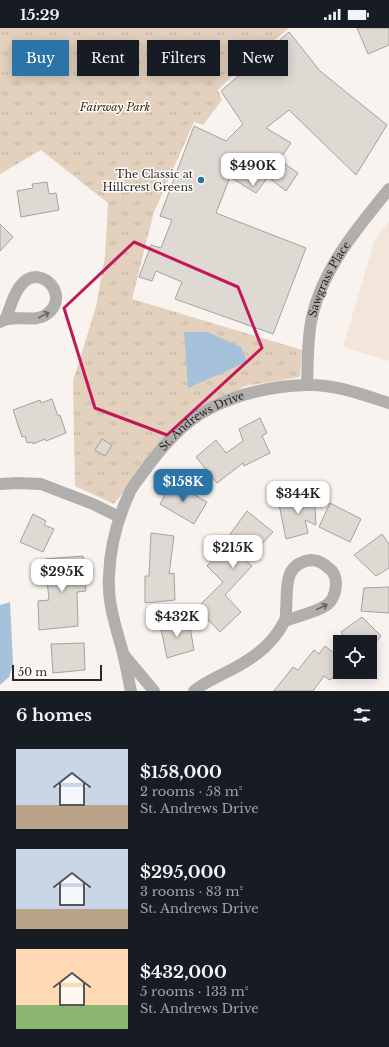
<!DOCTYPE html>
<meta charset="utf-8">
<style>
body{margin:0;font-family:"Libre Baskerville",serif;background:#242831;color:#f1f3f6;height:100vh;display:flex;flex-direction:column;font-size:15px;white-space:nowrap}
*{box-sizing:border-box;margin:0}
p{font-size:13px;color:#9ea1a6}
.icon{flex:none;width:22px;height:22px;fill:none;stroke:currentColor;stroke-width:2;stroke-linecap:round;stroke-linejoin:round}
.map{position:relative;height:663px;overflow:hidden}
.details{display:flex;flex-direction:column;background:#171b24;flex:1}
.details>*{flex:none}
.top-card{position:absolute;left:12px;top:12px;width:365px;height:36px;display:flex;gap:8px}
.buttons{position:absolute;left:333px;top:607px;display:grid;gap:8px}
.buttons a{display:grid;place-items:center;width:44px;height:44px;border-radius:0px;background:#171b24;box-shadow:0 2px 10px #0003;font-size:20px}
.scale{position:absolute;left:12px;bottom:10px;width:90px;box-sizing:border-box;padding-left:4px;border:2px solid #2a2826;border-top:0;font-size:11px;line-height:14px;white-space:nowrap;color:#2a2826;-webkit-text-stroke:3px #fff;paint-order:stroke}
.price{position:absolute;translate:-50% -34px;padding:0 9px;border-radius:8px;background:#fff;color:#222;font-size:13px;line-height:26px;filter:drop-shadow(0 1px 2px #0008)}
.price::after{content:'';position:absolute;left:50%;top:24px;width:12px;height:9px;margin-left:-6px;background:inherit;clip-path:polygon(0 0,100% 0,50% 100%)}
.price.current{background:#2b74a8;color:#fff}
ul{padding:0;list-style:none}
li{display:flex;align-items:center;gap:12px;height:100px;padding:0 16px}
li span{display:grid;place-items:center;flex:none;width:112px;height:80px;border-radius:0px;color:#555}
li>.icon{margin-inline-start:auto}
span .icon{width:48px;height:48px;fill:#fffc;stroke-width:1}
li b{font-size:17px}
h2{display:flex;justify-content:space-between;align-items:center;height:48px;padding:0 16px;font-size:17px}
.chip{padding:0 14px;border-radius:0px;background:#171b24;box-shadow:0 2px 10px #0003;font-size:14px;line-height:36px}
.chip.current{background:#2b74a8;color:#fff}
.status{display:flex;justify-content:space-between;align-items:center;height:28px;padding:0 20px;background:#171b24;direction:ltr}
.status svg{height:11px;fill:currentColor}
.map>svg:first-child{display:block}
</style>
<div class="status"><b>15:29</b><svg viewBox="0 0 49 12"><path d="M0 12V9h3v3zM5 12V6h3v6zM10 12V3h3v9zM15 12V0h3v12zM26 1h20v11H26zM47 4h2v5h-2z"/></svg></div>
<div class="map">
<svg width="389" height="663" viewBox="0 0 389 663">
<defs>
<pattern id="park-tufts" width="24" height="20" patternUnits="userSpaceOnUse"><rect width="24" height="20" fill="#e3d0bd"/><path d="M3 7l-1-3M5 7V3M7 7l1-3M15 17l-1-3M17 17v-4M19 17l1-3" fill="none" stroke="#c3b3a2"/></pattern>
</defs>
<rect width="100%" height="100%" fill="#f8f3ee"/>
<!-- built -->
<polygon fill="#f2e6db" points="389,194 389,333 343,319 375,211"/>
<!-- park -->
<polygon fill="url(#park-tufts)" points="0,0 289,0 229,51 218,62 222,72 203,97 194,94 154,184 132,271 302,322 300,349 245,358 177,396 114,476 75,458 73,353 96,279 105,229 108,175 41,122 0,146"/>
<!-- water -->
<g fill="#a5c2da">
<polygon points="184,304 207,304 241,319 247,334 188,360"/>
<polygon points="10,574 13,636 9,649 0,657 0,577"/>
</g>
<!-- building -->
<g fill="#dfd9d4" stroke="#a6a19c">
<polygon points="357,0 389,0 389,17 368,26"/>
<polygon points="289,4 320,43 387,97 356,147 289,82 266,100 291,115 279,132 298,145 286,163 268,149 256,165 230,149 216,185 306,220 273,306 175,271 182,254 156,243 152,253 139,249 151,217 161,220 172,192 160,188 194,98 226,113 243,96 221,63"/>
<polygon points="47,154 49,166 56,165 59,182 21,189 17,163 33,160 32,156"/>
<polygon points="0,196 13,209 0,223"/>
<polygon points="52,371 58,388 60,387 66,405 46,413 45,411 33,416 33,414 27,415 25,408 22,409 13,382 40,372 41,375"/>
<polygon points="260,390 267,405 262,408 270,425 244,438 243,435 217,455 196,429 216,412 226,425 243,413 239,401"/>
<polygon points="102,411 112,417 105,428 95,422"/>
<polygon points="172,454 207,474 194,496 160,476"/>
<polygon points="314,465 316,497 305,492 308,505 286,511 279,476"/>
<polygon points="330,475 361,491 350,514 319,499"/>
<polygon points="247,483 273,504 246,533 252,538 225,567 241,584 220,604 197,580 223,554 207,538 230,511 228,509"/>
<polygon points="33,486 46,493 44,497 54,501 43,524 20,514"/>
<polygon points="151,505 174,508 169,546 174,545 175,572 145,575 145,548 149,548"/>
<polygon points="382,506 389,516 389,540 376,548 354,527"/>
<polygon points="83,528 86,563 77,564 78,598 39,602 38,573 49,572 45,531"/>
<polygon points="389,559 389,585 361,583 364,560"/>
<polygon points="188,588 194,622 167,630 160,596 176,592 176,600"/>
<polygon points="362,589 381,608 376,614 347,614 341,604"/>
<polygon points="84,615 85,642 53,645 51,616"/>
<polygon points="325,618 340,630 340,641 330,652 324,648 313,663 274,663 293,639 298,642 314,622 319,626"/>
</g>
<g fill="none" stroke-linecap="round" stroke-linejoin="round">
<!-- minor -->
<g stroke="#b1afad" stroke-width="12">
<path d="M0,294C14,285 35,296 47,286C71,268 42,237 24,254C14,263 11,278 6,290"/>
<path id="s1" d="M307,357C308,334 307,311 312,289C323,240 358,199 389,161"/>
<polyline points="0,456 17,455 41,456 93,476 119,489"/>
<polyline points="124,627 154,663"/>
<path id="s2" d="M131,663C128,650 126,637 123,625C116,599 107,574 109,548C110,520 117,492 129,466C131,460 136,454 140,449C159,422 181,395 211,380C240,365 274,358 307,357C335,356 363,367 389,375"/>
<path d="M194,663C202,656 213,651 223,646C247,634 271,620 284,594C286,591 286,587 286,583C288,561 282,536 311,532C316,532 321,534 325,537C327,539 330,541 332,543C339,552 336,569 328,576C320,583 295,589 285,593"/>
</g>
</g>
<!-- one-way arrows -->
<defs><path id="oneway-shaft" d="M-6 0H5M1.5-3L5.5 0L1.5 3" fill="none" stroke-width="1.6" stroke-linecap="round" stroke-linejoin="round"/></defs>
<g stroke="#676563">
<use href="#oneway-shaft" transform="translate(44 287) rotate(-28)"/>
<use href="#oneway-shaft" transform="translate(322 579) rotate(-26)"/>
</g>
<!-- marked area -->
<path fill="none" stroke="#c2185b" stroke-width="3" stroke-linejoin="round" d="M134,214L238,259L262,320L167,407L95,380L64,280Z"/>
<!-- markers -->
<circle fill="#2b74a8" stroke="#fff" stroke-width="1.5" cx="201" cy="152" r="4"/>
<g text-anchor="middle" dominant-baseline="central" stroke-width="3" stroke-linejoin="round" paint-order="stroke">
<!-- park labels -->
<g font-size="11" font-style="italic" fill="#402504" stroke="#fff">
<text x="115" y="79">Fairway Park</text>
</g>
<!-- poi labels -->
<g font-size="11" fill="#2a2826" stroke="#fff" text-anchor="end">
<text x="193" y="146">The Classic at<tspan x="193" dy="13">Hillcrest Greens</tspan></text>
</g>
<!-- street labels -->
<g font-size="11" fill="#2a2826" stroke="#fff">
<text stroke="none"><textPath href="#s1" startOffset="110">Sawgrass Place</textPath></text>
<text stroke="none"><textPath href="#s2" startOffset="308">St. Andrews Drive</textPath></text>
</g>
</g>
</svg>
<div class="buttons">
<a><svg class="icon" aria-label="locate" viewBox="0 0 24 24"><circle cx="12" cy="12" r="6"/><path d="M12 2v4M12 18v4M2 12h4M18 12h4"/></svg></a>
</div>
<div class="scale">50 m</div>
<b class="price" style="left:253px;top:159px">$490K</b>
<b class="price current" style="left:183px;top:475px">$158K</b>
<b class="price" style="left:298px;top:487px">$344K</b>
<b class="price" style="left:233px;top:541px">$215K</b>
<b class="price" style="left:62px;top:565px">$295K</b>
<b class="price" style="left:177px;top:610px">$432K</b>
<div class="top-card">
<a class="chip current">Buy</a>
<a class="chip">Rent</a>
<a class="chip">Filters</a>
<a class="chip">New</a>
</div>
</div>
<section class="details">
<h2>6 homes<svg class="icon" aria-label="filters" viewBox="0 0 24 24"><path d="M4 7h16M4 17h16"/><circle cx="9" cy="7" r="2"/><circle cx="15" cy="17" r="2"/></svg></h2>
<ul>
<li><span style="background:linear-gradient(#c9d6e8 70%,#b9a48a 0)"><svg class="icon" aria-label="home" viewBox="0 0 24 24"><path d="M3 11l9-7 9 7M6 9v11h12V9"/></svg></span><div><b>$158,000</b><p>2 rooms · 58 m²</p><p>St. Andrews Drive</p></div></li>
<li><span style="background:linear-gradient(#c9d6e8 75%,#b9a48a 0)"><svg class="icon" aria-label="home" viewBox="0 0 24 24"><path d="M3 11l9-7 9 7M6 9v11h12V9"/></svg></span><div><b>$295,000</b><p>3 rooms · 83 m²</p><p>St. Andrews Drive</p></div></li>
<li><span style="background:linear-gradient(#ffd9b3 70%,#8fb573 0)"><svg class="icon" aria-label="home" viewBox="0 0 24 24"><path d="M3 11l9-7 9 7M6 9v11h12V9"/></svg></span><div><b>$432,000</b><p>5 rooms · 133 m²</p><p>St. Andrews Drive</p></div></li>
</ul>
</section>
